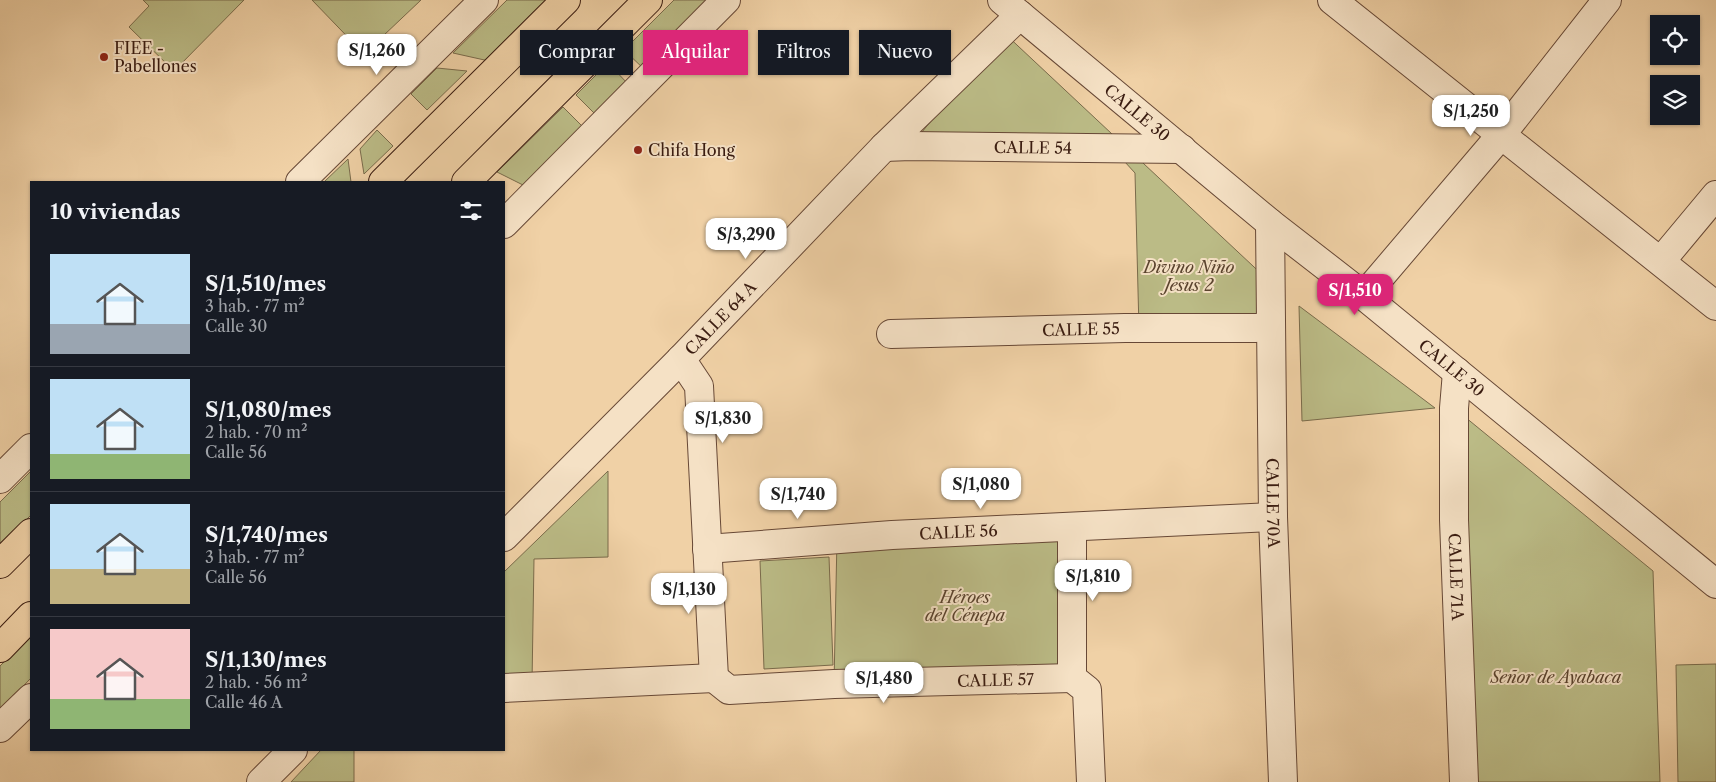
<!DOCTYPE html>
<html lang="es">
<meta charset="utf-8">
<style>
body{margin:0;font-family:"Libre Caslon Text",serif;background:#242831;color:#f1f3f6;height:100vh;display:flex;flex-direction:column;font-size:19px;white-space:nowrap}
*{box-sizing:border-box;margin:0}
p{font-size:16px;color:#9ea1a6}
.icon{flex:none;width:28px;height:28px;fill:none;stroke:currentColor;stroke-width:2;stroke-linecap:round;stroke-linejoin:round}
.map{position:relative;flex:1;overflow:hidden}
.drawer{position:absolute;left:30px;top:181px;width:475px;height:570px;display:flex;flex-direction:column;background:#171b24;border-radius:0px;box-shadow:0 1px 4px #0004}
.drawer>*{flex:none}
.hud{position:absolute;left:520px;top:30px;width:475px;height:45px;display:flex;gap:10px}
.controls{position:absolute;left:1650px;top:15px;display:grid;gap:10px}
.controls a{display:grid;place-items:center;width:50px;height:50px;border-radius:0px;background:#171b24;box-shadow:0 1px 4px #0004;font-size:25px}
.price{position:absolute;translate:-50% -42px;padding:0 11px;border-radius:10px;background:#fff;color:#222;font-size:16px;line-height:32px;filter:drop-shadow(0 1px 2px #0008)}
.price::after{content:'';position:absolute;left:50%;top:30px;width:15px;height:11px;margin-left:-8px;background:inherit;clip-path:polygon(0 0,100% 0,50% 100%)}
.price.on{background:#db2777;color:#fff}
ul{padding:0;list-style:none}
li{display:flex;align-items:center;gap:15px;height:125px;padding:0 20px}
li+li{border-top:1px solid #363941}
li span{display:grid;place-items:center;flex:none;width:140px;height:100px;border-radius:0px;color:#555}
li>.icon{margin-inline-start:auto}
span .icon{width:60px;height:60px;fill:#fffc;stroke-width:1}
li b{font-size:21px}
h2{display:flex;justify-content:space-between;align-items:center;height:60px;padding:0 20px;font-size:21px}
.tag{padding:0 18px;border-radius:0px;background:#171b24;box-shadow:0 1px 4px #0004;font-size:18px;line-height:45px}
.tag.on{background:#db2777;color:#fff}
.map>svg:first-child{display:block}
</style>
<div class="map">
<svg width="1716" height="782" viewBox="0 0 1716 782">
<rect width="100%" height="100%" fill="#f0d1a6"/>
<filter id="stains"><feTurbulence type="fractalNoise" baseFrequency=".004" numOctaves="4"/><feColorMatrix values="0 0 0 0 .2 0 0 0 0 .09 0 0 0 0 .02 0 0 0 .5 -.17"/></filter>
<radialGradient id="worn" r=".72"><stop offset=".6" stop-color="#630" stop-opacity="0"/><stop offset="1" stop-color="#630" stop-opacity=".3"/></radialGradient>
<!-- green -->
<g fill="#bbbb86" stroke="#7a6b4b">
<polygon points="143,0 244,0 174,71 129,27 149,6"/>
<polygon points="312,0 421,0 364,54"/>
<polygon points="507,0 550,0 489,61 453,53"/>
<polygon points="674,0 716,0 645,70 624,50"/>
<polygon points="1002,31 1269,281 1256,328 1139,329 1135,173 1114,150 911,146"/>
<polygon points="608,63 630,86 598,117 576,95"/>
<polygon points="437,68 467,71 427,110 411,94"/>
<polygon points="563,107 585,129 527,187 497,172"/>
<polygon points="377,130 393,146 364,174 360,149"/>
<polygon points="348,159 351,182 324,182"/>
<polygon points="1299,306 1435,408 1302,421"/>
<polygon points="1454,408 1653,571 1660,782 1456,782"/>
<polygon points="31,471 31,515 0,546 0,502"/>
<polygon points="608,471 608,557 534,559 532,683 504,685 504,572"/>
<polygon points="1072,527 1072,678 834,684 837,538"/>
<polygon points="829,557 833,665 764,669 760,561"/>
<polygon points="31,635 31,678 0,710 0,666"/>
<polygon points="1716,664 1716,782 1678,782 1676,665"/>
<polygon points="321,750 354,750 354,782 291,782"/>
</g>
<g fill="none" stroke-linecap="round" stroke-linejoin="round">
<!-- minor casing -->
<g stroke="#674836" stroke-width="30">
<g id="minor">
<path id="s1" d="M1002,0L1270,223L1364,296L1716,584"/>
<polyline points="1332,0 1716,306"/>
<path id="s2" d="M884,147L911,146L1182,149"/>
<polyline points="300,182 484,0"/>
<path id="s3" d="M1270,223L1273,517L1283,782"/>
<polyline points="504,224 726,0"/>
<polyline points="1661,261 1716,195"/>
<polyline points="1364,296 1501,135 1607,0"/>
<path id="s4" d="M891,334L1125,328H1256L1270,326"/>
<polyline points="681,359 699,386 714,678"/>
<path id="s5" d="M1457,372L1454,408V520L1464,782"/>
<polyline points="0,479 31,448"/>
<polyline points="1072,527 1072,678"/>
<path id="s6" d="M504,537L681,359L884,147L1020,15"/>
<path id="s7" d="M707,549L892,535L1273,517"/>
<path id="s8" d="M714,678L729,690L834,684L1072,678"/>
<polyline points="1072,678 1087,690 1091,782"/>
<polyline points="504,688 714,678"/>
<polyline points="0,728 31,698"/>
<polyline points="261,782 293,750"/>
</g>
</g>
<!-- major casing -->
<g stroke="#391b10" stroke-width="30">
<g id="major">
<polyline points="383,182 566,0"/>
<polyline points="466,182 648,0"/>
<polyline points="0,564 31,533"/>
<polyline points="0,648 31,616"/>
</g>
</g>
<!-- minor -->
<use href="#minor" stroke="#f5e1c5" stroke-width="28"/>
<!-- major -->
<use href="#major" stroke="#f0d1a6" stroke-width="28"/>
</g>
<!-- markers -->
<g fill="#8f2418" stroke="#f5e1c5" stroke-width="2">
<circle cx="104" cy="57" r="5"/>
<circle cx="638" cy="150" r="5"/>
</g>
<g text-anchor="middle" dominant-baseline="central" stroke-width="4" stroke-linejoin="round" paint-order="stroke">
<!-- poi labels -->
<g font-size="16" fill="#391b10" stroke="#f5e1c5" text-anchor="start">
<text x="114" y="48">FIEE -<tspan x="114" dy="18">Pabellones</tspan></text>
<text x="648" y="150">Chifa Hong</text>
</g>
<!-- street labels -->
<g font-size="16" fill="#391b10" stroke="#f5e1c5">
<text stroke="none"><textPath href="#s1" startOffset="176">CALLE 30</textPath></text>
<text stroke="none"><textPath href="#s2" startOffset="149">CALLE 54</textPath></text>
<text stroke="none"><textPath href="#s6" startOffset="308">CALLE 64 A</textPath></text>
<text stroke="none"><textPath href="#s4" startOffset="190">CALLE 55</textPath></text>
<text stroke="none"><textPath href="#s1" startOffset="581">CALLE 30</textPath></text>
<text stroke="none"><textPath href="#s3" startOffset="280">CALLE 70A</textPath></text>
<text stroke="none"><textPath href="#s7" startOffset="252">CALLE 56</textPath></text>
<text stroke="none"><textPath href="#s5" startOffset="205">CALLE 71A</textPath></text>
<text stroke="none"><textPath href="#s8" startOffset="286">CALLE 57</textPath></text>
</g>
<!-- park labels -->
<g font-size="16" font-style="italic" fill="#5a432e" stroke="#f5e1c5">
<text x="1189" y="267">Divino Niño<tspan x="1189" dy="18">Jesus 2</tspan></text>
<text x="965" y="597">Héroes<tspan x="965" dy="18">del Cénepa</tspan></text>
<text x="1556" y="677">Señor de Ayabaca</text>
</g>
</g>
<rect width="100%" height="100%" filter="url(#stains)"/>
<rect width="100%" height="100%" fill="url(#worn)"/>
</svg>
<div class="controls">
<a><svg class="icon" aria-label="locate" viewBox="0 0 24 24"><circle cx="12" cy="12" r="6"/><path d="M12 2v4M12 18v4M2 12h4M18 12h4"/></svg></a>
<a><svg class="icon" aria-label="layers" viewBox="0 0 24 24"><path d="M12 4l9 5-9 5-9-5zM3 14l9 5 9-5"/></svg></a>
</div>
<b class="price" style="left:377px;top:76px">S/1,260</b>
<b class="price" style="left:1471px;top:137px">S/1,250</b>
<b class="price" style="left:746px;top:260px">S/3,290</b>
<b class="price on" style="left:1355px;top:316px">S/1,510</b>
<b class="price" style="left:723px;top:444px">S/1,830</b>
<b class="price" style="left:981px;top:510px">S/1,080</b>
<b class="price" style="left:798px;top:520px">S/1,740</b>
<b class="price" style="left:1093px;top:602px">S/1,810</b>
<b class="price" style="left:689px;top:615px">S/1,130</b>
<b class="price" style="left:884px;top:704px">S/1,480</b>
<div class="hud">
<a class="tag">Comprar</a>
<a class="tag on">Alquilar</a>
<a class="tag">Filtros</a>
<a class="tag">Nuevo</a>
</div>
<section class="drawer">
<h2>10 viviendas<svg class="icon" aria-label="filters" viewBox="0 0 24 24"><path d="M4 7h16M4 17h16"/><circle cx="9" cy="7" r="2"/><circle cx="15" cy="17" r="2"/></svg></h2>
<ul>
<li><span style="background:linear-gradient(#bfe0f5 70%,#9aa5b1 0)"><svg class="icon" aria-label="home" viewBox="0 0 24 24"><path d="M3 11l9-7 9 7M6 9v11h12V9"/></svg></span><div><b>S/1,510/mes</b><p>3 hab. · 77 m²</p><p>Calle 30</p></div></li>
<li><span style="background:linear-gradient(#bfe0f5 75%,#8fb573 0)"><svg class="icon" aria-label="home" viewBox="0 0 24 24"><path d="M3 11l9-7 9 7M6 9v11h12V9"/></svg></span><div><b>S/1,080/mes</b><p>2 hab. · 70 m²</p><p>Calle 56</p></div></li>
<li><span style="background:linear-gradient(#bfe0f5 65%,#c2b280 0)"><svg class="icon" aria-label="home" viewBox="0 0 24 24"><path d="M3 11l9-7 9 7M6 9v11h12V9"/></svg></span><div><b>S/1,740/mes</b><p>3 hab. · 77 m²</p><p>Calle 56</p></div></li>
<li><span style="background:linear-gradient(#f6c9c9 70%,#8fb573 0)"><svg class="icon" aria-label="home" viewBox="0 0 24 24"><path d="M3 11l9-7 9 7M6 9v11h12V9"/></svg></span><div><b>S/1,130/mes</b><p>2 hab. · 56 m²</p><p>Calle 46 A</p></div></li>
</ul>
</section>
</div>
